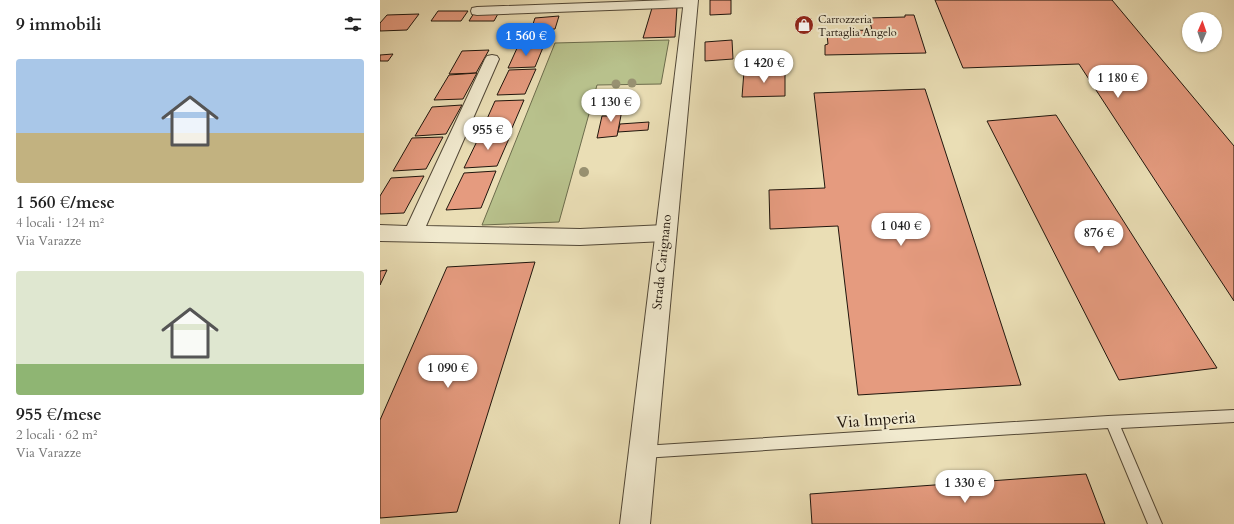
<!DOCTYPE html>
<html lang="it">
<meta charset="utf-8">
<style>
body{margin:0;font-family:Cardo,serif;background:#f2f2f2;color:#222;height:100vh;display:flex;flex-direction:column;font-size:15px;white-space:nowrap}
*{box-sizing:border-box;margin:0}
p{font-size:13px;color:#767676}
.icon{flex:none;width:22px;height:22px;fill:none;stroke:currentColor;stroke-width:2;stroke-linecap:round;stroke-linejoin:round}
.map{position:relative;flex:1;overflow:hidden}
.panel{display:flex;flex-direction:column;background:#fff;width:380px}
.panel>*{flex:none}
.needle{width:26px;rotate:2deg}
.tools{position:absolute;left:802px;top:12px;display:grid;gap:8px}
.tools a{display:grid;place-items:center;width:40px;height:40px;border-radius:50%;background:#fff;box-shadow:0 1px 3px #0004;font-size:20px}
.price{position:absolute;translate:-50% -34px;padding:0 9px;border-radius:14px;background:#fff;color:#222;font-size:13px;line-height:26px;filter:drop-shadow(0 1px 2px #0008)}
.price::after{content:'';position:absolute;left:50%;top:24px;width:12px;height:9px;margin-left:-6px;background:inherit;clip-path:polygon(0 0,100% 0,50% 100%)}
.price.active{background:#1a73e8;color:#fff}
ul{padding:0;list-style:none}
li{display:grid;align-content:center;gap:8px;height:212px;padding:0 16px}
li span{display:grid;place-items:center;height:124px;border-radius:4px;color:#555}
li>.icon{margin-inline-start:auto}
span .icon{width:72px;height:72px;fill:#fffc;stroke-width:1}
li b{font-size:17px}
h2{display:flex;justify-content:space-between;align-items:center;height:48px;padding:0 16px;font-size:17px}
main{display:flex;flex:1;min-height:0}
.map>svg:first-child{display:block}
</style>
<main>
<section class="panel">
<h2>9 immobili<svg class="icon" aria-label="filters" viewBox="0 0 24 24"><path d="M4 7h16M4 17h16"/><circle cx="9" cy="7" r="2"/><circle cx="15" cy="17" r="2"/></svg></h2>
<ul>
<li><span style="background:linear-gradient(#a9c7e8 60%,#c2b280 0)"><svg class="icon" aria-label="home" viewBox="0 0 24 24"><path d="M3 11l9-7 9 7M6 9v11h12V9"/></svg></span><div><b>1 560 €/mese</b><p>4 locali · 124 m²</p><p>Via Varazze</p></div></li>
<li><span style="background:linear-gradient(#dfe7d0 75%,#8fb573 0)"><svg class="icon" aria-label="home" viewBox="0 0 24 24"><path d="M3 11l9-7 9 7M6 9v11h12V9"/></svg></span><div><b>955 €/mese</b><p>2 locali · 62 m²</p><p>Via Varazze</p></div></li>
</ul>
</section>
<div class="map">
<svg width="854" height="524" viewBox="0 0 854 524">
<rect width="100%" height="100%" fill="#eadeb5"/>
<filter id="stains"><feTurbulence type="fractalNoise" baseFrequency=".005" numOctaves="4"/><feColorMatrix values="0 0 0 0 .2 0 0 0 0 .09 0 0 0 0 .02 0 0 0 .5 -.17"/></filter>
<radialGradient id="worn" r=".72"><stop offset=".6" stop-color="#630" stop-opacity="0"/><stop offset="1" stop-color="#630" stop-opacity=".3"/></radialGradient>
<!-- green -->
<polygon fill="#b8c18c" stroke="#6c6c4c" points="289,40 281,84 217,85 179,222 102,225 175,43"/>
<!-- building -->
<g fill="#e59b7f" stroke="#20160d">
<polygon points="330,0 351,0 351,14 330,15"/>
<polygon points="555,0 732,0 854,146 854,301 699,64 583,68"/>
<polygon points="297,7 295,37 263,38 272,8"/>
<polygon points="58,11 88,11 81,21 51,21"/>
<polygon points="119,12 114,21 89,21 94,13"/>
<polygon points="39,14 27,30 0,31 0,23 7,15"/>
<polygon points="525,15 534,15 546,53 445,55 445,45 448,44 447,35 453,35 452,31 492,30 489,18 525,17"/>
<polygon points="179,16 175,29 151,30 155,18"/>
<polygon points="352,40 353,59 325,61 325,42"/>
<polygon points="164,45 155,67 128,68 138,46"/>
<polygon points="109,50 96,73 69,74 82,51"/>
<polygon points="13,54 8,61 0,61 0,55"/>
<polygon points="156,69 145,94 117,95 129,70"/>
<polygon points="364,71 405,71 405,96 362,97"/>
<polygon points="97,73 83,99 54,100 69,75"/>
<polygon points="545,89 641,385 478,395 458,226 390,229 389,190 445,188 434,93"/>
<polygon points="144,100 132,128 102,130 115,101"/>
<polygon points="82,105 66,134 35,136 52,107"/>
<polygon points="243,105 237,136 217,138 222,116 229,116 231,106"/>
<polygon points="676,115 837,368 739,380 607,121"/>
<polygon points="269,122 268,130 238,132 240,124"/>
<polygon points="131,134 117,166 84,168 100,135"/>
<polygon points="63,137 46,169 13,171 32,138"/>
<polygon points="116,171 101,208 66,210 84,173"/>
<polygon points="44,176 24,213 0,214 0,196 11,178"/>
<polygon points="155,262 77,512 0,518 0,420 67,267"/>
<polygon points="7,270 0,285 0,271"/>
<polygon points="706,474 725,524 432,524 430,494"/>
</g>
<g fill="none" stroke-linecap="round" stroke-linejoin="round">
<!-- service casing -->
<g stroke="#524837" stroke-width="2">
<polygon id="service" points="854,410 854,422 741,428 782,524 768,524 728,428 263,458 258,457 257,452 258,447 263,446 728,416"/>
</g>
<!-- minor casing -->
<g stroke="#524837" stroke-width="2">
<g id="minor">
<polygon points="291,0 314,0 317,3 315,6 311,7 97,15 92,14 91,11 92,8 97,7"/>
<polygon points="112,55 117,56 119,59 46,226 200,229 285,225 292,228 295,233 292,238 285,241 200,245 0,241 0,225 27,226 105,59 107,56"/>
</g>
</g>
<!-- tertiary casing -->
<g stroke="#524837" stroke-width="2">
<polygon id="tertiary" points="304,0 318,0 270,524 240,524"/>
</g>
<!-- service -->
<use href="#service" fill="#f1eacf" fill-rule="evenodd"/>
<!-- minor -->
<use href="#minor" fill="#f1eacf" fill-rule="evenodd"/>
<!-- tertiary -->
<use href="#tertiary" fill="#f1eacf" fill-rule="evenodd"/>
</g>
<!-- trees -->
<g fill="#989171">
<circle cx="252" cy="83" r="4.5"/>
<circle cx="236" cy="84" r="4.5"/>
<circle cx="204" cy="172" r="5"/>
</g>
<!-- icons -->
<defs>
<g id="shop-disc" transform="scale(1)"><circle r="9.5" fill="#8f2418" stroke="#f1eacf"/><path d="M-5-2.5h2.3a2.7 3.5 0 0 1 5.4 0H5L5.5 6h-11ZM-1.5-2.5h3a1.5 2.3 0 0 0-3 0Z" fill="#fff"/></g>
</defs>
<g fill-rule="evenodd">
<use href="#shop-disc" x="424" y="25"/>
</g>
<g text-anchor="middle" dominant-baseline="central" stroke-width="4" stroke-linejoin="round" paint-order="stroke">
<!-- far-poi labels -->
<g font-size="11" fill="#20160d" stroke="#f1eacf" text-anchor="start">
<text x="438" y="19">Carrozzeria<tspan x="438" dy="13">Tartaglia Angelo</tspan></text>
</g>
<!-- street labels -->
<g font-size="13" fill="#20160d" stroke="#f1eacf">
<text transform="translate(282 262) rotate(-84)">Strada Carignano</text>
</g>
<!-- near-street labels -->
<g font-size="16" fill="#20160d" stroke="#f1eacf">
<text transform="translate(496 420) rotate(-4)">Via Imperia</text>
</g>
</g>
<rect width="100%" height="100%" filter="url(#stains)"/>
<rect width="100%" height="100%" fill="url(#worn)"/>
</svg>
<div class="tools">
<a><svg class="needle" viewBox="-14 -14 28 28"><path d="M0-13l5 13h-10z" fill="#e53935"/><path d="M0 13l5-13h-10z" fill="#767676"/></svg></a>
</div>
<b class="price active" style="left:146px;top:57px">1 560 €</b>
<b class="price" style="left:384px;top:84px">1 420 €</b>
<b class="price" style="left:738px;top:99px">1 180 €</b>
<b class="price" style="left:231px;top:123px">1 130 €</b>
<b class="price" style="left:108px;top:151px">955 €</b>
<b class="price" style="left:521px;top:247px">1 040 €</b>
<b class="price" style="left:719px;top:254px">876 €</b>
<b class="price" style="left:68px;top:389px">1 090 €</b>
<b class="price" style="left:585px;top:504px">1 330 €</b>
</div>
</main>
